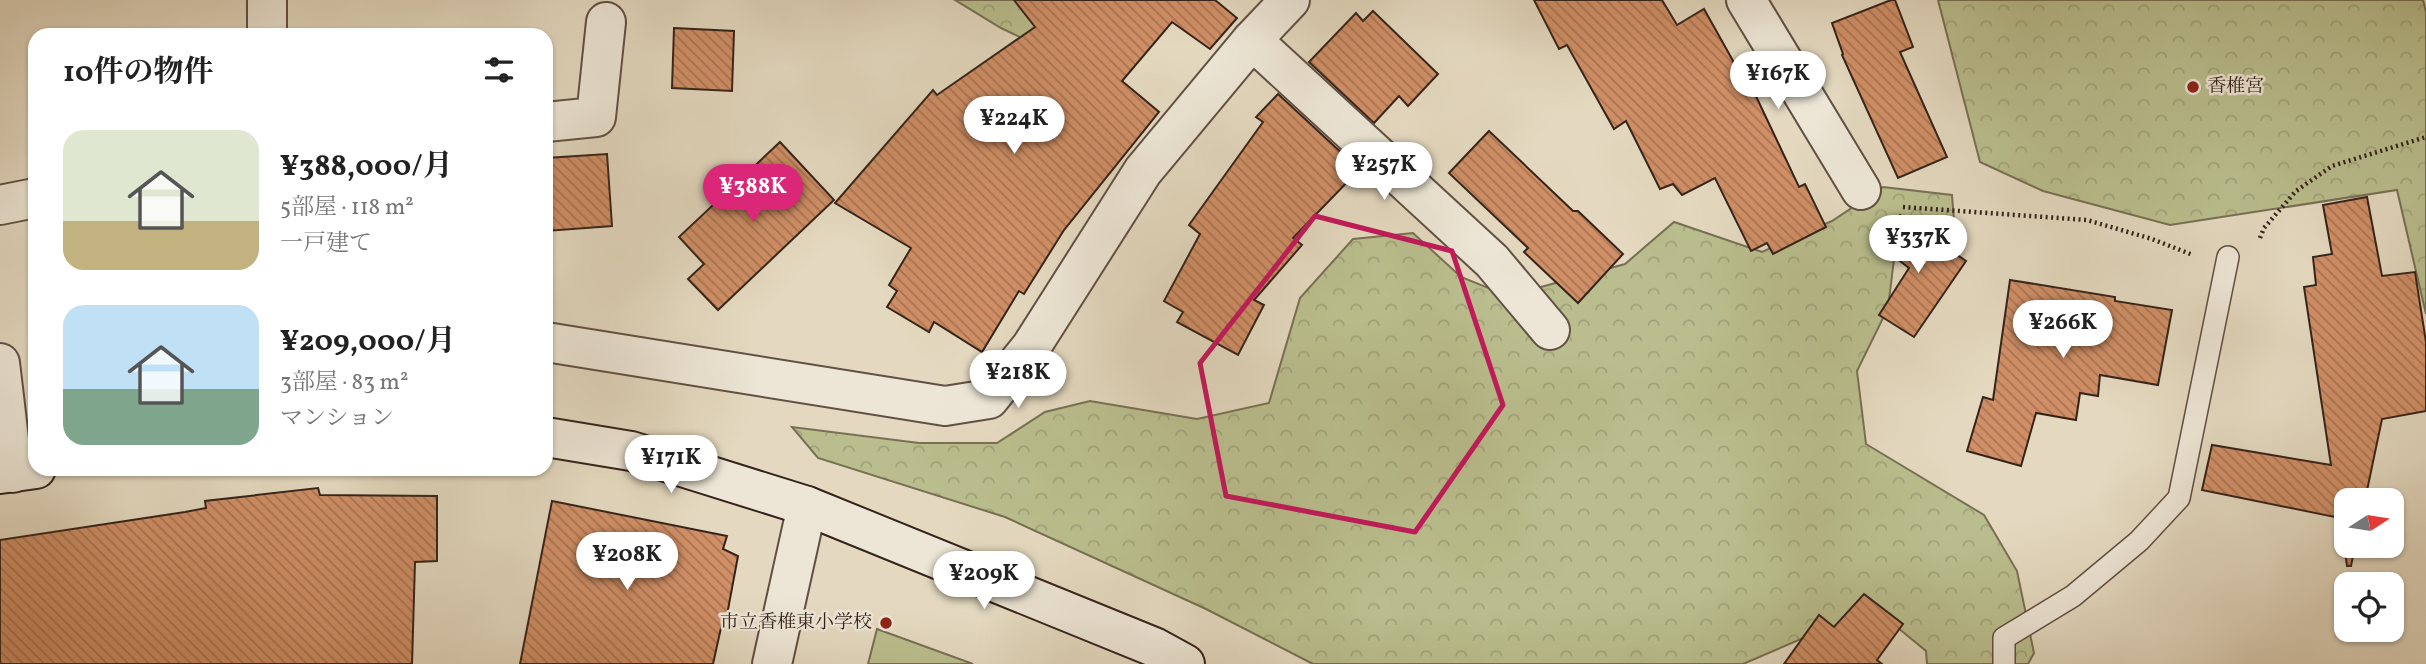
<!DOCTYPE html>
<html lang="ja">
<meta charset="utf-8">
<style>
body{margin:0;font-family:Vollkorn,"Noto Serif JP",serif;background:#f6f6f6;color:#222;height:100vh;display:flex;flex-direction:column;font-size:26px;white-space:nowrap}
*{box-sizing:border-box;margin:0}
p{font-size:23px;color:#767676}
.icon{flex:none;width:38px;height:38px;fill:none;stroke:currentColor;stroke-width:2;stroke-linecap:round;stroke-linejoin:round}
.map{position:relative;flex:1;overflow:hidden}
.sheet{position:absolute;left:28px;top:28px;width:525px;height:448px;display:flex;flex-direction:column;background:#fff;border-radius:21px;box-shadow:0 2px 5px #0004}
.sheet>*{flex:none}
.needle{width:46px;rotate:78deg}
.controls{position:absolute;left:2334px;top:488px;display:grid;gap:14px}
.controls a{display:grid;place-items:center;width:70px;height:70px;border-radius:14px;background:#fff;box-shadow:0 2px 5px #0004;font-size:35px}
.price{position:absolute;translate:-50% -60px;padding:0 16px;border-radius:24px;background:#fff;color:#222;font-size:23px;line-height:46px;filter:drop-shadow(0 2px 4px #0008)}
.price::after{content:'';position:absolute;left:50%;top:42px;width:21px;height:16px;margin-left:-10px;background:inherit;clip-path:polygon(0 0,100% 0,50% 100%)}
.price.on{background:#db2777;color:#fff}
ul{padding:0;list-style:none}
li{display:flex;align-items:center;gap:21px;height:175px;padding:0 35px}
li span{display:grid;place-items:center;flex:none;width:196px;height:140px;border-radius:21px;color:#555}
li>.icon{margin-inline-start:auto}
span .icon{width:84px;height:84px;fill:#fffc;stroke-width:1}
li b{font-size:30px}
h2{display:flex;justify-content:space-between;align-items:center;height:84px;padding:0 35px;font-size:30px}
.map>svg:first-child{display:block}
</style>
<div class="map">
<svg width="2426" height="664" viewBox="0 0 2426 664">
<defs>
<pattern id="forest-crowns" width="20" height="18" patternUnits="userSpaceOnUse" patternTransform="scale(1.75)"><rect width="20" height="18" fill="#babe8e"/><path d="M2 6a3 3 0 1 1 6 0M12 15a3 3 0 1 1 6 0" fill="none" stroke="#a0a37a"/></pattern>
<pattern id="building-back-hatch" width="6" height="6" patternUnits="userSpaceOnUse" patternTransform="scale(1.75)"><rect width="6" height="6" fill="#d08f66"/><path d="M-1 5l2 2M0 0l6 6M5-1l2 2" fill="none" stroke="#aa7453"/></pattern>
</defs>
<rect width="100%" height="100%" fill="#e4d9c0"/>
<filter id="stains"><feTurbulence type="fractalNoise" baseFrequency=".00286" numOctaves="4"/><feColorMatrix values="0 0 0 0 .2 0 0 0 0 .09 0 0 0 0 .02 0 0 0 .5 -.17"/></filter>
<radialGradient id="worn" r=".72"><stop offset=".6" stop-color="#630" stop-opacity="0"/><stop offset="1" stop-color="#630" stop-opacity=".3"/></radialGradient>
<!-- forest -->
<g fill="url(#forest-crowns)" stroke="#787054" stroke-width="2">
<polygon points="955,0 1091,0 1030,42 1001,28"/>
<polygon points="1938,0 2423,0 2426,12 2426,314 2397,190 2170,225 2043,191 1980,162"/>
<polygon points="1883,187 1952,195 1955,233 1895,251 1888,308 1857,371 1866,444 1984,515 2017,571 2034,653 2028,664 1927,664 1926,651 1892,623 1815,633 1743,664 1313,664 1206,609 1005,517 818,458 792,427 919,443 997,443 1045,412 1090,401 1197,419 1269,403 1300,298 1353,239 1413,233 1461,277 1508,296 1625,264 1674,222 1762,252 1832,221"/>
</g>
<!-- pitch -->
<polygon fill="#babe8e" stroke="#787054" stroke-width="2" points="877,629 973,664 868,664"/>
<!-- building -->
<g fill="url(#building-back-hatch)" stroke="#35231b" stroke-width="2">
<polygon points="1014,0 1215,0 1237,18 1210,49 1172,22 1122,81 1159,112 1064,230 1024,294 1019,291 982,352 934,322 929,332 887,307 897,291 889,285 911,248 835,203 933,90 937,95 1035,27"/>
<polygon points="1534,0 1662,0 1677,25 1704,9 1751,93 1754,92 1799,187 1805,184 1826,227 1773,254 1767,243 1751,251 1715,178 1682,195 1673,184 1660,189 1626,121 1614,129 1567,45 1559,49"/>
<polygon points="1891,0 1895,0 1913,47 1900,52 1947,157 1898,178 1842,55 1843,54 1832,23"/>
<polygon points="1373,11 1438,74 1408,106 1399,96 1374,123 1309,62 1356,13 1363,21"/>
<polygon points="674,28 734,31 732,91 672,88"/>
<polygon points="1278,94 1344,155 1341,158 1357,172 1293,238 1302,245 1254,300 1264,305 1238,355 1177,322 1183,312 1164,301 1200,234 1189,225 1263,122 1256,117"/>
<polygon points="1489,131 1573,211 1578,211 1623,254 1578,303 1524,252 1528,248 1449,173"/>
<polygon points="780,142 834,200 718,310 688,279 704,264 679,237"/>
<polygon points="607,154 612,226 546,231 546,158"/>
<polygon points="2367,197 2382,276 2415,272 2426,342 2426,411 2382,419 2365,500 2347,500 2347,546 2355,546 2351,566 2347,566 2340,518 2202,490 2212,445 2331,465 2304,287 2316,285 2313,257 2332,254 2323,205"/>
<polygon points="1900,215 1966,261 1914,337 1879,315 1909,268 1878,244"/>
<polygon points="2010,280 2115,297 2115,301 2172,310 2158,385 2100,375 2098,396 2080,393 2076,420 2036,413 2021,466 1967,451 1983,397 1993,400"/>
<polygon points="318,488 320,495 437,496 437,561 415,562 412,664 0,664 0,540 185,512 206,508 205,501"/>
<polygon points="552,501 727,536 723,549 738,556 727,615 724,614 713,664 520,664"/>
<polygon points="1864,594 1903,624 1877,660 1882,664 1784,664 1819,615 1834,627"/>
</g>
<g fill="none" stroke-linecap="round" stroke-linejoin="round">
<!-- lane casing -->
<g stroke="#615044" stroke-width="24">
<polyline id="lane" points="2004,664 2004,638 2073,596 2139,541 2179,498 2228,257"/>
</g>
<!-- street casing -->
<g stroke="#615044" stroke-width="42">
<g id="street">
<polyline points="267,0 267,35"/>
<polyline points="1746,0 1861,190"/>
<polyline points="1252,40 1492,261 1550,330"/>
<polyline points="546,122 596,117 606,22"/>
<polyline points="0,205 35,198"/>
<polyline points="546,342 945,406 989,399 1031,347 1143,171 1252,40 1290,0"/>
<polyline points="0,363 13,473"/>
<polyline points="772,664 807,506"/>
</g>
</g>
<!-- secondary casing -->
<g stroke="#35231b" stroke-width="42">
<g id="secondary">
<polyline points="546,437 631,451 807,506 1154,647 1185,664"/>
<polyline points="0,474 36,469"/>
</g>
</g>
<!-- path -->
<g stroke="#35231b" stroke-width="4.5" stroke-dasharray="2 3.5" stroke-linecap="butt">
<polyline points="1903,207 2087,220 2152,239 2193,255"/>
<polyline points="2260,238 2264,228 2296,191 2332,166 2426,137"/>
</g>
<!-- lane -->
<use href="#lane" stroke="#ede6d6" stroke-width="21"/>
<!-- street -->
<use href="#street" stroke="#ede6d6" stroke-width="38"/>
<!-- secondary -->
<use href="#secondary" stroke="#ede6d6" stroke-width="38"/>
</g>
<!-- marked area -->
<path fill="none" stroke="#c2185b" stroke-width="5" stroke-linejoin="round" d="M1315,216L1452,251L1503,405L1415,532L1226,496L1200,363Z"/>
<!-- markers -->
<g fill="#8f2418" stroke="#ede6d6" stroke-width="2.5">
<circle cx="2193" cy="87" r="7"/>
<circle cx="886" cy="623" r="7"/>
</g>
<g text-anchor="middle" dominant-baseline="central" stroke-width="5" stroke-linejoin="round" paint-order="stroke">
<!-- poi labels -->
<g font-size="19" fill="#35231b" stroke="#ede6d6" text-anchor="start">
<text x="2207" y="87">香椎宮</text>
<text x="872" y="623" text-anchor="end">市立香椎東小学校</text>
</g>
</g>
<rect width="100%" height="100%" filter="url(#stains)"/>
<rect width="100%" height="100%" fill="url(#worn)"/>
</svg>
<div class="controls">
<a><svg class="needle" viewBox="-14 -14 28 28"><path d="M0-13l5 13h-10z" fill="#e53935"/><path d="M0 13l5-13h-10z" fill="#767676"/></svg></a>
<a><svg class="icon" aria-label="locate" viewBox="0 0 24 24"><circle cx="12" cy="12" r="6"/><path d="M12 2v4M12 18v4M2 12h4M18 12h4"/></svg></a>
</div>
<b class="price" style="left:1778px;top:111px">¥167K</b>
<b class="price" style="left:1014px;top:156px">¥224K</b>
<b class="price" style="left:1384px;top:202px">¥257K</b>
<b class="price on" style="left:753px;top:224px">¥388K</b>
<b class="price" style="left:1918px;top:275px">¥337K</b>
<b class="price" style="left:2063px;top:360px">¥266K</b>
<b class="price" style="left:1018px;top:410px">¥218K</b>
<b class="price" style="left:671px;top:495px">¥171K</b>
<b class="price" style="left:627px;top:592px">¥208K</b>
<b class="price" style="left:984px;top:611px">¥209K</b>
<section class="sheet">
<h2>10件の物件<svg class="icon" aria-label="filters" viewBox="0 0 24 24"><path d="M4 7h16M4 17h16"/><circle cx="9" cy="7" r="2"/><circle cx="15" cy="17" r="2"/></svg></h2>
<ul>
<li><span style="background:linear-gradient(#dfe7d0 65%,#c2b280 0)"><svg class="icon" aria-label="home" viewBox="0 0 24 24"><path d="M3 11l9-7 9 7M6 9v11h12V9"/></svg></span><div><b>¥388,000/月</b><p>5部屋 · 118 m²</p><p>一戸建て</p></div></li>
<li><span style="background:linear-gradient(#bfe0f5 60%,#7fa58c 0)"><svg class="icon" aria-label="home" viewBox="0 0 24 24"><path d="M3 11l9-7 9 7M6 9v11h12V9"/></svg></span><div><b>¥209,000/月</b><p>3部屋 · 83 m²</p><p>マンション</p></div></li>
</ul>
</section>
</div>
